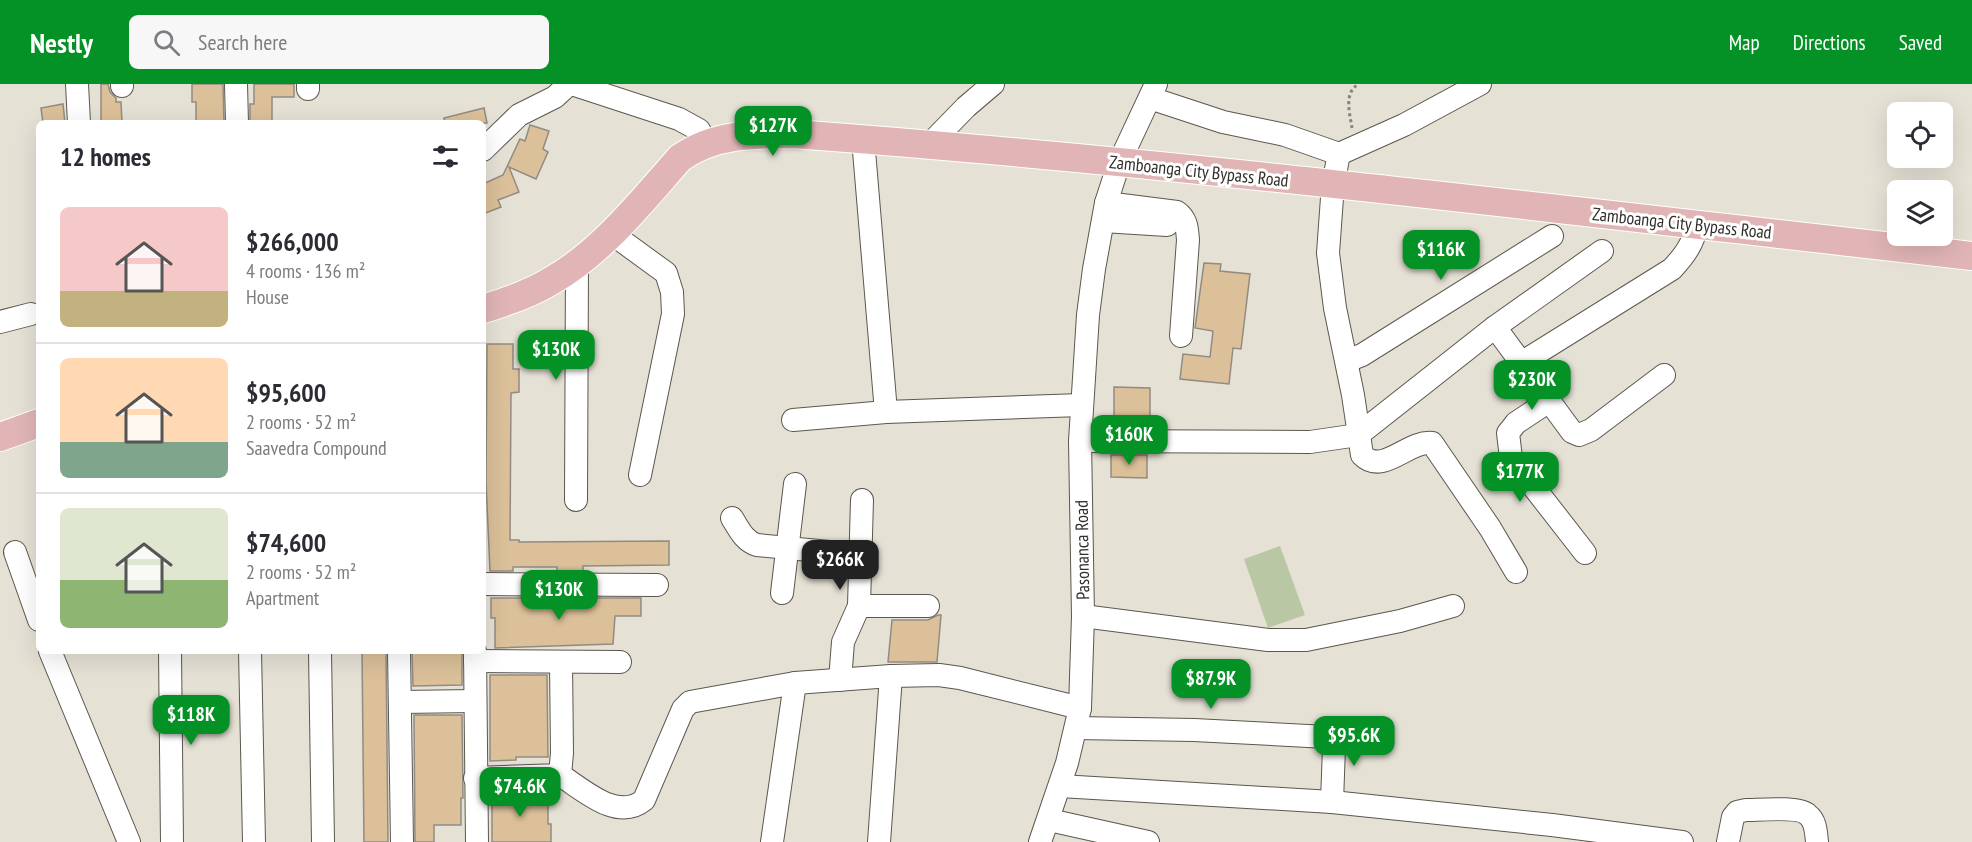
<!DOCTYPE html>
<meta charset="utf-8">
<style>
body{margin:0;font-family:"PT Sans Narrow",sans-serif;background:#f7f7f7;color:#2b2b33;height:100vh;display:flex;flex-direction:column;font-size:22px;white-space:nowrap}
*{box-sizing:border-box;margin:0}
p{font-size:20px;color:#7c7c81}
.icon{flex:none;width:33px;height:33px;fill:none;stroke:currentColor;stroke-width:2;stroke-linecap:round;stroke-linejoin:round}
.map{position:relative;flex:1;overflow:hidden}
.drawer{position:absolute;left:36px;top:36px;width:450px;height:534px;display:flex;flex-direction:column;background:#fff;border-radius:9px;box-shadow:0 6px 24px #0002}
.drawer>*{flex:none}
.fabs{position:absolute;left:1887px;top:18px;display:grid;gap:12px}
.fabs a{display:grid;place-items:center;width:66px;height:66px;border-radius:9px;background:#fff;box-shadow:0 6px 24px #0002;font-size:30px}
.price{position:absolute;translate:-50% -51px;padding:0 14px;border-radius:12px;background:#049125;color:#fff;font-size:20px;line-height:39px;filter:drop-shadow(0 2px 3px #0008)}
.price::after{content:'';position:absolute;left:50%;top:36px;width:18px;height:14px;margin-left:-9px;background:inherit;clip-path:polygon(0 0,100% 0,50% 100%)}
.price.on{background:#222;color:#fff}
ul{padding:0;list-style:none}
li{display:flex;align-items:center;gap:18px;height:150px;padding:0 24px}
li+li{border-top:2px solid #e1e1e2}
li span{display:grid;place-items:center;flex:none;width:168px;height:120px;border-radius:9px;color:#555}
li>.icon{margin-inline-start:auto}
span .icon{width:72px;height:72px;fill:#fffc;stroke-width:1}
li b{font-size:26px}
h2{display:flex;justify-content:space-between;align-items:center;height:72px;padding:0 24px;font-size:26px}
header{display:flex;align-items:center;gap:36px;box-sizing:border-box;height:84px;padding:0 30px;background:#049125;color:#fff}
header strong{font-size:28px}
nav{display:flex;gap:33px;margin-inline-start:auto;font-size:21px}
.search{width:420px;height:54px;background:#f7f7f7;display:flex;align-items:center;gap:15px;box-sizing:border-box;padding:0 21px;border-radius:9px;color:#7c7c81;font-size:22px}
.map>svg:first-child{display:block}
</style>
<header>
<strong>Nestly</strong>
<div class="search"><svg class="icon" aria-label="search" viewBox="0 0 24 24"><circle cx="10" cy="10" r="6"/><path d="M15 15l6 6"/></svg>Search here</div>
<nav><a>Map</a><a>Directions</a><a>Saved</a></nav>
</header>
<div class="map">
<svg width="1972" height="758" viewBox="0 0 1972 758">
<rect width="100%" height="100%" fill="#e5e1d5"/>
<!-- green -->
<polygon fill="#bac7a4" points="1280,462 1305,531 1268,544 1244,475"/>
<!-- building -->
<g fill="#dbc099" stroke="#928b82" stroke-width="1.5">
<polygon points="101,0 108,0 110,8 116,14 116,18 121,18 122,38 101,38"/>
<polygon points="192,0 223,0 224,39 196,39 196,18 192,18"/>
<polygon points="254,0 294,0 294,13 272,13 272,39 250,39 250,20 254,20"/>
<polygon points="63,20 65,39 43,39 41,24"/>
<polygon points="484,24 487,39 445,39 444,34"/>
<polygon points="530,41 549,47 543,65 548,68 536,95 509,83 519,108 498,116 501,123 483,130 483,100 503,91 520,55 525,57"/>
<polygon points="1204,179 1221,180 1220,187 1250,190 1241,265 1233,264 1229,300 1180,295 1183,270 1210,273 1213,247 1195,244"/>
<polygon points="487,260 513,260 513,285 519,285 519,308 511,309 510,456 519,456 519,458 669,457 669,481 583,482 583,487 557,487 557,483 513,483 513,487 490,487 486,398"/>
<polygon points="1114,303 1150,304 1150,344 1114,344"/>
<polygon points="1111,371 1147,371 1147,394 1111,393"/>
<polygon points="491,514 641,514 641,532 615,532 613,560 495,564 495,534 491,534"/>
<polygon points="938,531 941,531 937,578 888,578 892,536 928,536"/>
<polygon points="362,567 386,567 388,758 364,758"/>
<polygon points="412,567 462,567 462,601 413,602"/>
<polygon points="490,591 547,591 548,673 516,673 516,676 490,677"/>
<polygon points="414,631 462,631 463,714 461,714 461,741 434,741 434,758 415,758"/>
<polygon points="492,708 517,708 517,712 548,712 548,740 551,740 551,758 492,758"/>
</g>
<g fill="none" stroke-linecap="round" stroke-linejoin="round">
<!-- minor casing -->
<g stroke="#5c574e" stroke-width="24">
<g id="minor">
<polyline points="77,0 79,39"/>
<polyline points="122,0 122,2"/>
<polyline points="236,0 237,39"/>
<polyline points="308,0 308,5"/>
<polyline points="572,0 679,35 699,46 706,58"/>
<polyline points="1150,14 1223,38 1285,51 1339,70 1404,41 1480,0"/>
<polyline points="863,55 886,328"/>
<polyline points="930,60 966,23 993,0"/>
<polyline points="483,66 519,31 555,13 569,0"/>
<path d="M1339,70L1333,100L1328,169L1335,224L1353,311L1362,371C1383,392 1408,356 1432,359L1490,444L1516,488"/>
<path d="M1106,119L1177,128C1187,135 1187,145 1188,156L1181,252"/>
<polyline points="1103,137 1167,141"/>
<polyline points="611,149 666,189 672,208 673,230 640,391"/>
<polyline points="0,238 31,230"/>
<polyline points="1495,243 1572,348 1579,351 1591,346 1664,291"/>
<polyline points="1347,277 1362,271 1552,152"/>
<path d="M1521,279L1672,185C1685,171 1693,160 1697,141"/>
<polyline points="1549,317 1516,339 1508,349 1511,374 1585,469"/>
<polyline points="793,336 886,328 1081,321"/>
<polyline points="1080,357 1310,358 1358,351 1495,243 1602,167"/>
<polyline points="576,416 577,178"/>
<path d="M732,434C739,445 744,457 757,461L861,471"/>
<polyline points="15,468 39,536"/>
<polyline points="483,500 657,501"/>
<polyline points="782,509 795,400"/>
<polyline points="859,522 928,522"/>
<polyline points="1083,532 1268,556 1306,556 1400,537 1453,522"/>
<polyline points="50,567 129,758"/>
<polyline points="170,567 172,758"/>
<polyline points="250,567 254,758"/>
<polyline points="320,567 323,758"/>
<polyline points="399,567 402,758"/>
<polyline points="475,567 477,758"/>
<polyline points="475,577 620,578"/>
<polyline points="840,596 843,558 859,522 862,416"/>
<polyline points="400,618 475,617"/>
<polyline points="1076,644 1194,646 1327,653 1334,663 1332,718"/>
<path d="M560,691C584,706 617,738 644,716L683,625L690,618L795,599L891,592L939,591L960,594L1080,624"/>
<polyline points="475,694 560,691 562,669 561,578"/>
<polyline points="1060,702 1332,718 1552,741 1682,758"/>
<polyline points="1049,736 1148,758"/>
<polyline points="772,758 795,599"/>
<polyline points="879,758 891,592"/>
<polyline points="1040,758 1067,679 1080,624 1083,532 1080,357 1088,231 1094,185 1106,119 1119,79 1156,0"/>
<path d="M1728,758L1733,733L1737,728L1746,726C1759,726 1799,722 1808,731C1816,737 1816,749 1817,758"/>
</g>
</g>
<!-- major casing -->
<g stroke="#fff" stroke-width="30">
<g id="major">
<path d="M483,225C506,218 530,210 551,197C602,168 641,118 680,74C714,50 753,50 794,50C1187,79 1580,128 1972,172"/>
<polyline points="0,353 39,339"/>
</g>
</g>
<!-- path -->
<path stroke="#85837a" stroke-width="3" stroke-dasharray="3 3" stroke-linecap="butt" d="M1352,44C1350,30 1343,8 1359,0"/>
<!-- minor -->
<use href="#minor" stroke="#fff" stroke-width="22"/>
<!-- major -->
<use href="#major" stroke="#e1b5b6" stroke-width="28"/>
</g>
<g text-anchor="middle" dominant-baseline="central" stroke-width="6" stroke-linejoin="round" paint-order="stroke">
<!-- street labels -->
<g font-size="18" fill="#302f2a" stroke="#fff">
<text transform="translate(1199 87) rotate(6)">Zamboanga City Bypass Road</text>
<text transform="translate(1682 139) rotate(6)">Zamboanga City Bypass Road</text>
<text transform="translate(1082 466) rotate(-91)">Pasonanca Road</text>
</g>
</g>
</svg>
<div class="fabs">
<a><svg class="icon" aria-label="locate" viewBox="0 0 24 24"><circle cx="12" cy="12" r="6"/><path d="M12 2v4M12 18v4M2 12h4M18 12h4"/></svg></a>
<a><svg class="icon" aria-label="layers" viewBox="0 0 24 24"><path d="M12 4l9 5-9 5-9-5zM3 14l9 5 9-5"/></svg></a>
</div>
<b class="price" style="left:773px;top:73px">$127K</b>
<b class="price" style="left:1441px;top:197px">$116K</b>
<b class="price" style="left:556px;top:297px">$130K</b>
<b class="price" style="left:1532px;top:327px">$230K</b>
<b class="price" style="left:1129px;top:382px">$160K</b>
<b class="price" style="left:1520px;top:419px">$177K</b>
<b class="price on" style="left:840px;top:507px">$266K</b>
<b class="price" style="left:559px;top:537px">$130K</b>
<b class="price" style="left:1211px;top:626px">$87.9K</b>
<b class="price" style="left:191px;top:662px">$118K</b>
<b class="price" style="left:1354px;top:683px">$95.6K</b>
<b class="price" style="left:520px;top:734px">$74.6K</b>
<section class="drawer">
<h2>12 homes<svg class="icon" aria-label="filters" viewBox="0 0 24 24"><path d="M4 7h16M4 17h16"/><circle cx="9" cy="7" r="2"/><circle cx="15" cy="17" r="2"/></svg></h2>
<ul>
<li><span style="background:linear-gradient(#f6c9c9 70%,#c2b280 0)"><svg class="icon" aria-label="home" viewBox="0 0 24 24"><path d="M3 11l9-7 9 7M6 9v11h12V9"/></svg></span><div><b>$266,000</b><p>4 rooms · 136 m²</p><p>House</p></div></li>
<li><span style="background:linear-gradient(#ffd9b3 70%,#7fa58c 0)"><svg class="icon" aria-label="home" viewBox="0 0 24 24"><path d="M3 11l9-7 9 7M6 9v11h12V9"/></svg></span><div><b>$95,600</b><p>2 rooms · 52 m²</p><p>Saavedra Compound</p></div></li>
<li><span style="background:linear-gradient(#dfe7d0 60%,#8fb573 0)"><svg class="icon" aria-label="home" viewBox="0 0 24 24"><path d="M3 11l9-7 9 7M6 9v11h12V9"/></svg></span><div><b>$74,600</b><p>2 rooms · 52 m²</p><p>Apartment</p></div></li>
</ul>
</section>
</div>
